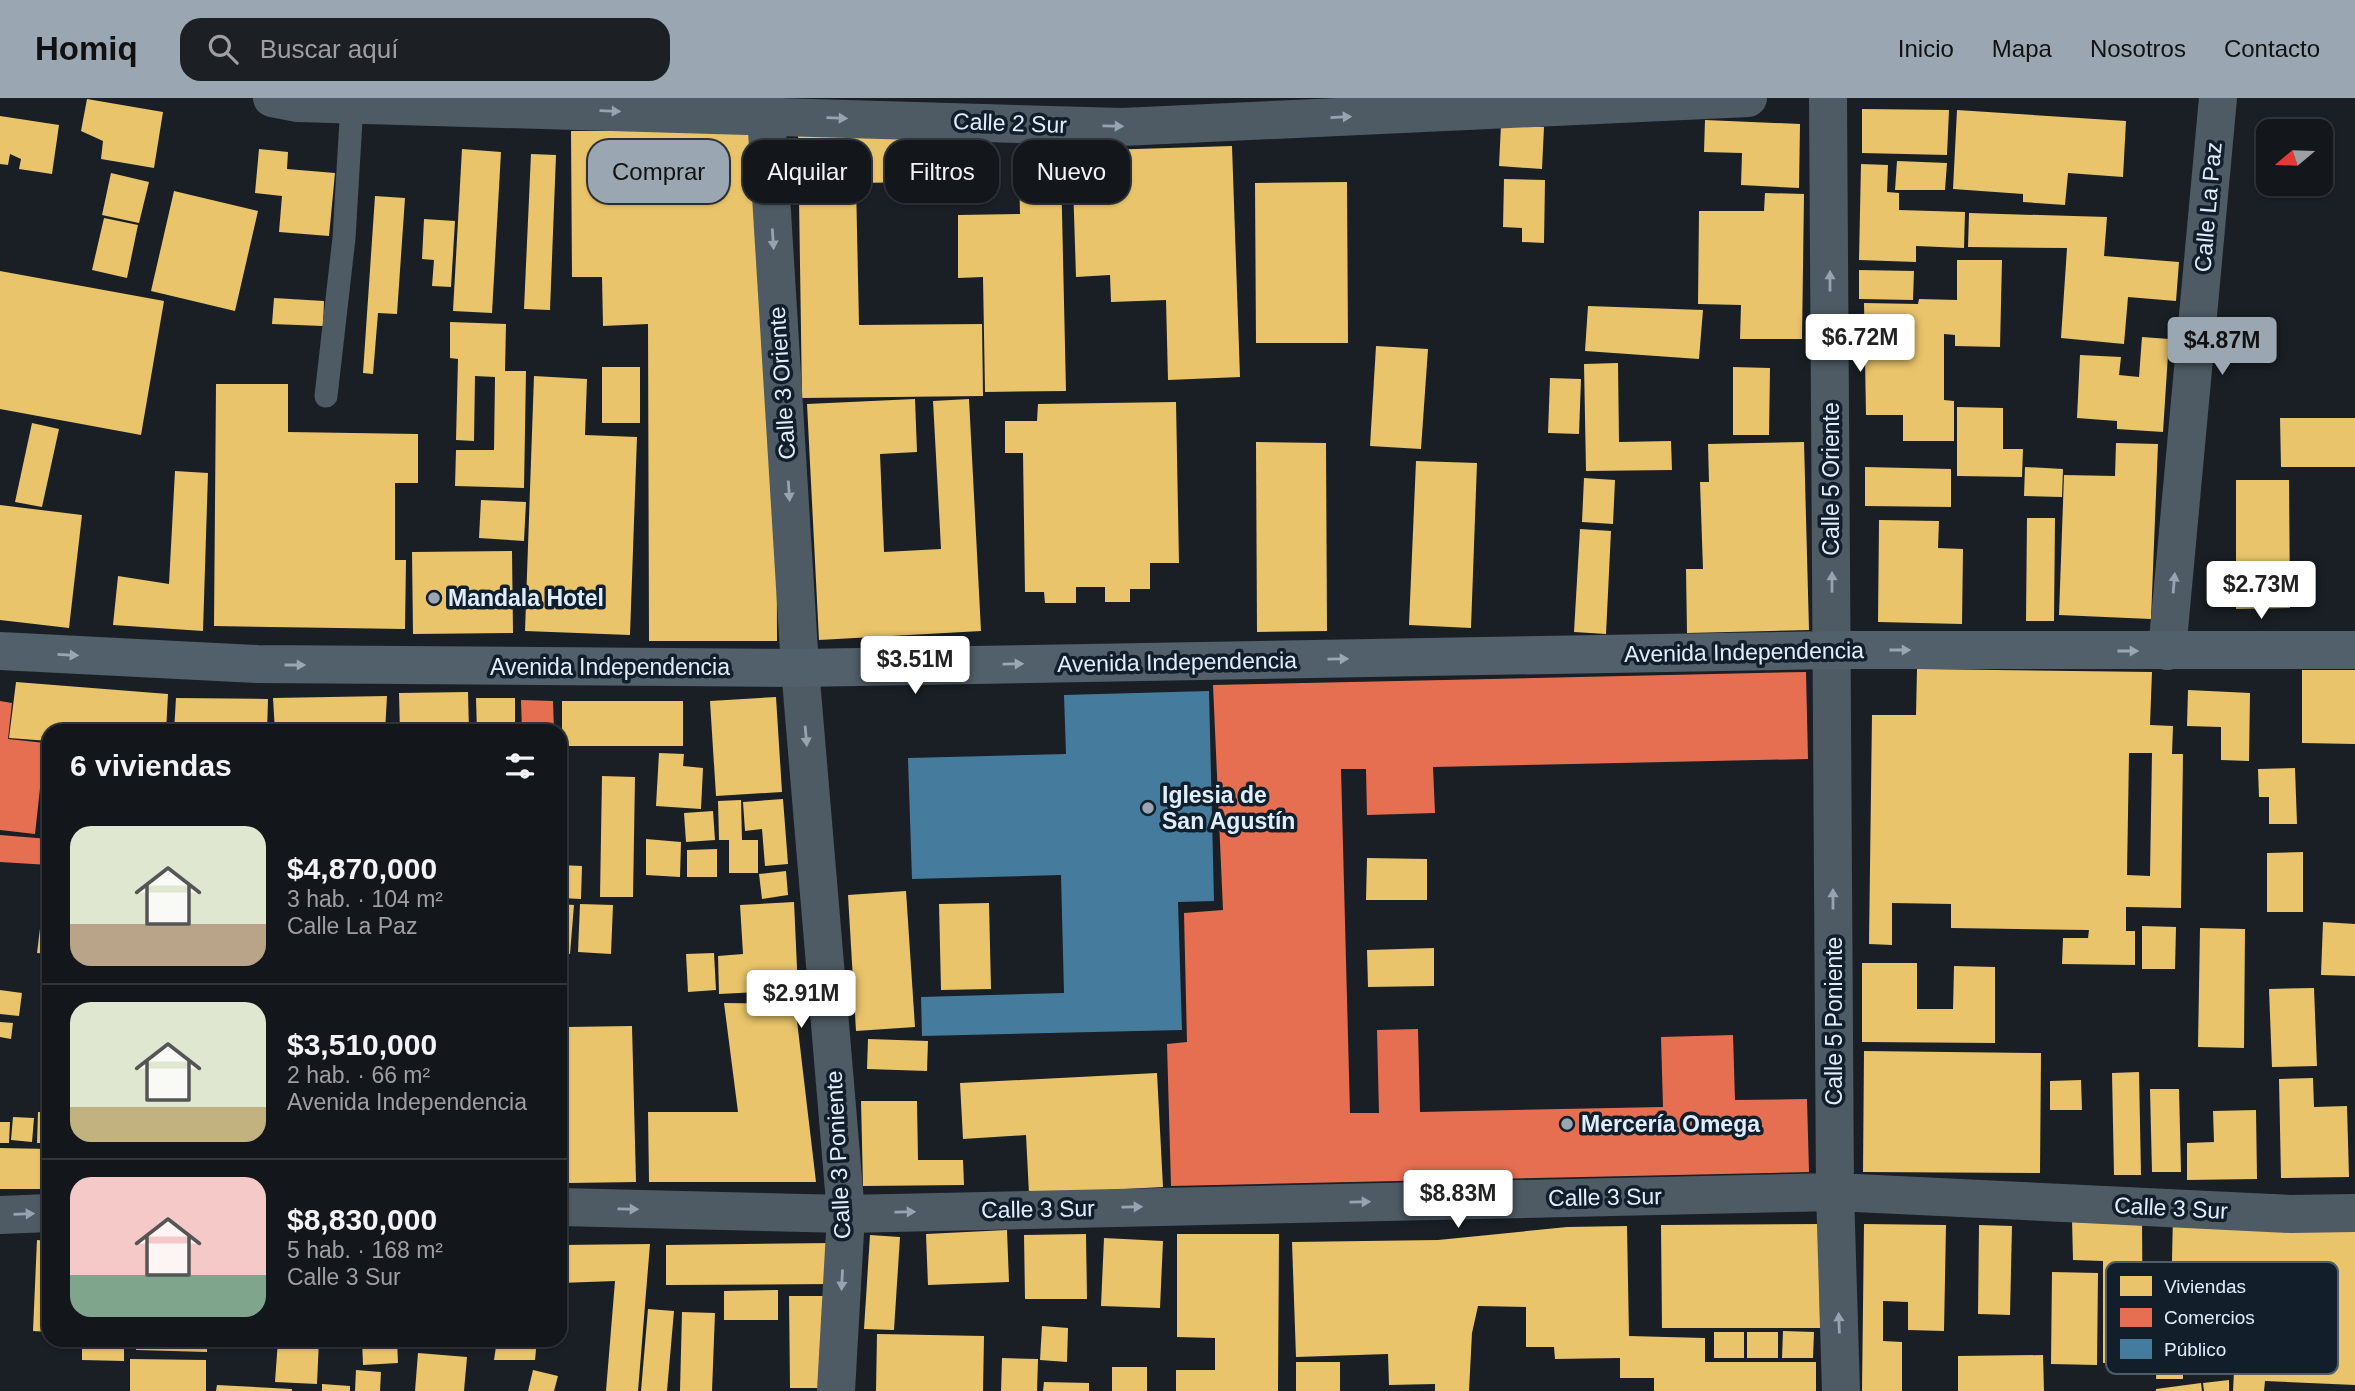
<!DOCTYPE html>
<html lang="es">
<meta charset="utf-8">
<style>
body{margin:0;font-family:Helvetica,sans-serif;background:#1c2025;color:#f1f3f6;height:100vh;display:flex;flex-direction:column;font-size:26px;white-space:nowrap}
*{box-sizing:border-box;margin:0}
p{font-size:23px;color:#9d9fa3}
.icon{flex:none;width:38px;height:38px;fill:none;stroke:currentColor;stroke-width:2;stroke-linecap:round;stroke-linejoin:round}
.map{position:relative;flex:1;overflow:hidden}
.side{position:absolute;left:42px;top:626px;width:525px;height:623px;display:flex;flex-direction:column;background:#13171c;border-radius:21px;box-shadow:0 2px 5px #0004,0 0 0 2px #32363b}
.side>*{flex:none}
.top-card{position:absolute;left:588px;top:42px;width:665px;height:63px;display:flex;gap:14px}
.needle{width:46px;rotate:251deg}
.tools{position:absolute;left:2256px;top:21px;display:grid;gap:14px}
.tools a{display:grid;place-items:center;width:77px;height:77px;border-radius:14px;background:#13171c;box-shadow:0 2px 5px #0004,0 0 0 2px #32363b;font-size:35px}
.price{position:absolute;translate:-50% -60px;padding:0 16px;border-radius:7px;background:#fff;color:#222;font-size:23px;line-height:46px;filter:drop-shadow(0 2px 4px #0008)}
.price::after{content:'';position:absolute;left:50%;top:42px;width:21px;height:16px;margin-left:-10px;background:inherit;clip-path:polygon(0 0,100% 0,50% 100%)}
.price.current{background:#9aa6b1;color:#111}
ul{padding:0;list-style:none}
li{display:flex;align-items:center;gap:21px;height:175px;padding:0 28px}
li+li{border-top:2px solid #32363b}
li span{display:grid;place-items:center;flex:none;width:196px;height:140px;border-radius:21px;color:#555}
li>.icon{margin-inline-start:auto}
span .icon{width:84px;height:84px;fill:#fffc;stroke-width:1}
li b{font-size:30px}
h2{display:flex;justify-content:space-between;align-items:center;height:84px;padding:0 28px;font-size:30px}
.chip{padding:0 24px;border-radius:21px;background:#13171c;box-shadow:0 2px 5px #0004,0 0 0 2px #32363b;font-size:24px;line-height:63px}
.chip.current{background:#9aa6b1;color:#111}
header{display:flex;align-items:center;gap:42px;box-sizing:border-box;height:98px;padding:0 35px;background:#9aa6b1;color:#111}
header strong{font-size:33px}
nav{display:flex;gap:38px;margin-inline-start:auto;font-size:24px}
.search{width:490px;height:63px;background:#1c2025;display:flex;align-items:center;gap:18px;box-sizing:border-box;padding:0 24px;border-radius:21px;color:#9d9fa3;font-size:26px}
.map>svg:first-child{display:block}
</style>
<header>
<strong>Homiq</strong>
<div class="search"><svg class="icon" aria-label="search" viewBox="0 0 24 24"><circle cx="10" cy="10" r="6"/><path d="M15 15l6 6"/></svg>Buscar aquí</div>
<nav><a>Inicio</a><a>Mapa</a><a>Nosotros</a><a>Contacto</a></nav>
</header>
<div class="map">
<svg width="2355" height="1293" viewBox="0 0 2355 1293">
<rect width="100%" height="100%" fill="#191f25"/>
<!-- homes -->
<g fill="#e9c46a" fill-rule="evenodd">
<polygon points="87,1 163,14 154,70 101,61 103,43 81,33"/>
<polygon points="1862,11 1949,12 1947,57 1862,55"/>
<polygon points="1957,12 2126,23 2123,79 2068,75 2065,107 2023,104 2023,96 1953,91"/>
<polygon points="0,18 59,27 52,76 19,71 21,61 10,56 8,67 0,66"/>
<polygon points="1705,22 1800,26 1799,90 1741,87 1742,55 1704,54"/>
<polygon points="1501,27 1544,29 1542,71 1499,68"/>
<polygon points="989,29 990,83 856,85 859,227 982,226 983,298 802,300 798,32"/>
<polygon points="571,33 761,33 776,227 777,543 649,543 648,226 603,228 602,179 572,179"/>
<polygon points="1232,48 1240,279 1168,282 1166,202 1111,204 1110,177 1076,179 1072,53"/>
<polygon points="259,51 288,54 287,71 335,75 329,138 279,134 282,98 255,95"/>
<polygon points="462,51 501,54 492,215 453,213"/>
<polygon points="531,56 556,57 550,212 524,211"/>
<polygon points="1897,63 1947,65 1945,92 1895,92"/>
<polygon points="1861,66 1888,67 1887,94 1899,95 1899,112 1965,114 1964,150 1916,148 1916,164 1859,162"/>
<polygon points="1019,70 1061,70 1066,293 985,294 983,179 958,180 958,117 1020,116"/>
<polygon points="111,75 149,84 139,125 102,117"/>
<polygon points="1504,81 1545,82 1544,145 1522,144 1522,130 1503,129"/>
<polygon points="1347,84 1348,245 1256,245 1255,85"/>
<polygon points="174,93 258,113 235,213 151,193"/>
<polygon points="1765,95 1804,96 1802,241 1740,241 1741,207 1698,206 1699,113 1764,113"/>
<polygon points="375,98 405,100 397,216 378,215 373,276 363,275"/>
<polygon points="1969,115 2107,119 2104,158 2179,164 2176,203 2128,199 2124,246 2061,240 2067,150 1968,149"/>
<polygon points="104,120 138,127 127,180 92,172"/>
<polygon points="424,121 455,123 451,189 432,188 434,162 422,161"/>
<polygon points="1957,162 2002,162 2000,249 1955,248 1955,237 1944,236 1944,302 1954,303 1954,343 1903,343 1903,317 1866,317 1864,205 1918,206 1919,201 1957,202"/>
<polygon points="1859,172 1914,173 1913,202 1859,201"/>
<polygon points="0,173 164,203 141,337 0,311"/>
<polygon points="274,200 324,203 323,228 272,226"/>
<polygon points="1588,208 1703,212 1699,261 1585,253"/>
<polygon points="450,224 506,226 505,273 526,273 524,390 455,388 456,352 494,352 495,279 475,278 474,343 456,342 458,261 450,260"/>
<polygon points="2142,239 2169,241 2163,334 2117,331 2117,323 2077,320 2080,257 2121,259 2119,277 2139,279"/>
<polygon points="1376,248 1428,251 1421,351 1370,348"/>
<polygon points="1618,265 1619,344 1671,343 1672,372 1586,373 1584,266"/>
<rect x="602" y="269" width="38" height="56"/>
<polygon points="1733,269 1770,270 1769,337 1733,337"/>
<polygon points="534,278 587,281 585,337 637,339 630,537 525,533"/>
<polygon points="1550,280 1581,281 1579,336 1548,335"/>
<polygon points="216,286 288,286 288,334 418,336 418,385 395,385 395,462 406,462 405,531 214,528"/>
<polygon points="915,301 917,354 880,356 884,454 941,451 933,303 969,301 981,533 819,542 807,306"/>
<polygon points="1176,304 1179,465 1150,465 1150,491 1130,491 1130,504 1105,504 1105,489 1076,489 1076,505 1045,505 1044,494 1025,494 1023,355 1005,355 1005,323 1037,323 1038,306"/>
<polygon points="1957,309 2003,310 2003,351 2023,351 2022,379 1957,378"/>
<polygon points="2280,320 2355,320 2355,369 2281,369"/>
<polygon points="32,325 59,331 42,409 15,404"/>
<polygon points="1256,344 1326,345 1327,533 1257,534"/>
<polygon points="1804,344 1809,532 1687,535 1686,471 1703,471 1700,384 1709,384 1708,346"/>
<polygon points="2116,345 2158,346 2151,521 2059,517 2064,377 2115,378"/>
<polygon points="1416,363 1477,365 1471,530 1409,527"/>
<polygon points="1865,369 1951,371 1951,409 1865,408"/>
<polygon points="2025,369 2063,371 2062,399 2024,398"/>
<polygon points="175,373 208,375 203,533 113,527 118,478 169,486"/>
<polygon points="1584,380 1615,382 1613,426 1582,424"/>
<polygon points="2236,382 2289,382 2290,510 2236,511"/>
<polygon points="481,402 526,404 524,443 479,440"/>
<polygon points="0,407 82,417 69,530 0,522"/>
<polygon points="2027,420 2055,420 2054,523 2026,523"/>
<polygon points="1879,422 1939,423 1938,450 1963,451 1962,526 1878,524"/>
<polygon points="1580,431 1611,433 1606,536 1574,534"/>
<polygon points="512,453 513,535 413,536 412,454"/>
<path d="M1917,571L2152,574L2150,627L2173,628L2172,656H2183L2181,810L2126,809V833H2135V867L2062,866L2063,840H2088L2089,832L1951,830V806L1892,805V847L1869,846L1872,617H1916ZM2129,655H2152L2150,778L2127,777Z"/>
<polygon points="2302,572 2355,572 2355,646 2302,645"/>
<polygon points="16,584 168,596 166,634 49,634 49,643 9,640"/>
<polygon points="2188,592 2250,595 2249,663 2221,662 2221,629 2187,628"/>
<polygon points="468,594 469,634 400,634 399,595"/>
<polygon points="387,598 385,634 275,634 273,600"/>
<polygon points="776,599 782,694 716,698 710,603"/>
<polygon points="176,600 268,601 267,634 174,634"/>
<polygon points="476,600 515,600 515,634 477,634"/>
<rect x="562" y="603" width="121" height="45"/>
<polygon points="659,655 684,656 683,668 703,670 701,711 656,708"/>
<polygon points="47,659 49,659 49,736 40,735"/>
<polygon points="2295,670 2297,726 2269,726 2269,699 2259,699 2258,671"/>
<polygon points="602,678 635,679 633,799 600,799"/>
<polygon points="783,701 788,766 765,768 762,731 745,733 743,704"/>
<polygon points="741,702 742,742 758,742 758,775 729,775 729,742 719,742 718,703"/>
<polygon points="713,713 715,742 686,744 684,715"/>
<polygon points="646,741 681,744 680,779 646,777"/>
<polygon points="717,751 717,779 687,779 687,752"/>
<polygon points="2303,754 2303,814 2267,814 2267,755"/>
<polygon points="1367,760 1427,761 1427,802 1366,802"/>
<polygon points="560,767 582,768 581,801 560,800"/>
<polygon points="47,773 49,774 49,856 37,855"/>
<polygon points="786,773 788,797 762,801 759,776"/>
<polygon points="906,793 915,929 856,933 848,797"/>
<polygon points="794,804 798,892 719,896 718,858 743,856 740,807"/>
<polygon points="989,805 991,891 941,892 939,806"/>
<polygon points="560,806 574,807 570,856 560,855"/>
<polygon points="580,806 613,807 611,856 578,854"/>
<polygon points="2323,824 2355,826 2355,878 2321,877"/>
<polygon points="2142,828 2176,829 2175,871 2142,871"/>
<polygon points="2200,830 2245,831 2244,950 2198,949"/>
<polygon points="1434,850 1434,888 1368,889 1367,852"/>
<polygon points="714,855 716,892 688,894 686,856"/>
<polygon points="45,863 49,863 49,893 42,892"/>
<polygon points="1862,865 1917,865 1917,911 1953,911 1954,868 1995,869 1995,945 1862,944"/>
<polygon points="2314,890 2317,968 2272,969 2269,891"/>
<polygon points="0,892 22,895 19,918 0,916"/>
<polygon points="724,905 795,906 816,1084 649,1084 648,1014 738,1014"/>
<polygon points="0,924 13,925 11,941 0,939"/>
<polygon points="632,928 636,1084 569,1085 566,929"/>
<polygon points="868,941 928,943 927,973 867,971"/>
<polygon points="1864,953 2041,955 2040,1075 1863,1074"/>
<polygon points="2139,974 2141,1077 2114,1077 2112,975"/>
<polygon points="1157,975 1163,1089 1029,1096 1026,1037 963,1041 960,985"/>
<polygon points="2313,980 2314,1009 2347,1008 2349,1079 2281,1080 2279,981"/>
<polygon points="2081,982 2082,1012 2050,1012 2050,983"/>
<polygon points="2150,991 2179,991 2181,1074 2152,1074"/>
<polygon points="861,1003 917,1003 918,1062 963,1062 964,1087 863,1088"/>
<polygon points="2256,1012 2257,1081 2187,1082 2187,1045 2214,1044 2213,1013"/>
<polygon points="38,1014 49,1014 49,1045 37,1045"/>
<polygon points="13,1019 34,1020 32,1044 11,1042"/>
<polygon points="0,1024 10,1024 9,1045 0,1045"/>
<polygon points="0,1050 49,1051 49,1091 0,1091"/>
<polygon points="2173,1117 2355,1122 2355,1287 2265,1283 2264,1293 2233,1293 2238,1194 2205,1193 2204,1216 2186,1215 2187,1207 2171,1207"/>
<polygon points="2072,1121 2142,1121 2143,1266 2103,1265 2103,1163 2073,1162"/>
<polygon points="1819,1126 1820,1230 1662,1230 1661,1127"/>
<polygon points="1864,1126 1946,1127 1944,1233 1908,1232 1908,1204 1883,1203 1883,1243 1902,1244 1902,1293 1862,1293"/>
<polygon points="1979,1127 2012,1128 2010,1217 1978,1216"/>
<polygon points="1627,1128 1629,1238 1705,1240 1705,1264 1816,1264 1816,1293 1654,1293 1654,1280 1620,1280 1620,1260 1555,1261 1554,1249 1526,1249 1526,1209 1478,1208 1472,1235 1469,1293 1435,1293 1435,1286 1389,1287 1388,1256 1296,1259 1292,1144 1438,1142 1567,1129"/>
<polygon points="1007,1132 1009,1184 928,1187 926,1136"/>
<polygon points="1086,1136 1087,1201 1025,1201 1024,1137"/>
<polygon points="1177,1136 1279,1136 1278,1293 1176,1293 1176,1272 1215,1272 1215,1240 1177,1239"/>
<polygon points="870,1137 900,1139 894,1232 864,1231"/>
<polygon points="1104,1140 1163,1143 1160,1210 1101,1208"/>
<polygon points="37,1142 49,1143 49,1234 33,1233"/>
<polygon points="832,1145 832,1186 666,1187 666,1147"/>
<polygon points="650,1146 638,1293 606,1293 615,1183 560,1185 560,1147"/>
<polygon points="2052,1174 2098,1175 2097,1267 2051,1266"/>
<polygon points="778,1192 778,1222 724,1222 724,1193"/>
<polygon points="789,1198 827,1198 828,1290 790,1290"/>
<polygon points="648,1211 674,1213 667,1293 641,1293"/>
<polygon points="682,1214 715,1215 712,1293 680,1293"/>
<polygon points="1042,1228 1068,1230 1067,1264 1040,1262"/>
<polygon points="1783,1233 1814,1234 1813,1260 1782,1260"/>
<rect x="1714" y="1234" width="30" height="26"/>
<rect x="1747" y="1234" width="31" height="26"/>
<polygon points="877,1236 984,1238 983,1293 876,1293"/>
<polygon points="82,1242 124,1242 124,1263 82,1262"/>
<polygon points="136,1242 207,1242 207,1254 136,1252"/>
<polygon points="278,1242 319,1242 317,1286 275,1284"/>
<polygon points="362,1242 397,1242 398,1265 363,1267"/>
<polygon points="497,1242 537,1242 535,1262 494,1262"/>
<polygon points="418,1255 467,1259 464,1293 415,1293"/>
<polygon points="2043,1257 2044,1293 1958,1293 1958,1258"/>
<polygon points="1002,1260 1038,1261 1037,1293 1001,1293"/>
<polygon points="2157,1260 2202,1262 2203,1269 2183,1268 2183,1281 2156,1281"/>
<polygon points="130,1261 206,1262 206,1293 130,1293"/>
<rect x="1296" y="1264" width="44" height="29"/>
<rect x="1112" y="1269" width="35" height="24"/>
<polygon points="356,1272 381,1274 380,1293 355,1293"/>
<polygon points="533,1272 558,1278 554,1293 528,1293"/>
<polygon points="2229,1282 2229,1293 2204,1293 2203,1285"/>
<polygon points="1044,1284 1089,1285 1089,1293 1043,1293"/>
<polygon points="2201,1285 2202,1293 2156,1293 2156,1291"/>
<polygon points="322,1286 350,1288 350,1293 322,1293"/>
<polygon points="217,1287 292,1291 292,1293 216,1293"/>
</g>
<!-- shops -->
<g fill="#e76f51">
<polygon points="1806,574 1808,661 1433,669 1435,715 1367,717 1366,671 1341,671 1350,1015 1379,1015 1377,932 1418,931 1420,1014 1663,1009 1661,939 1733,937 1735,1002 1807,1001 1809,1074 1171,1088 1167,946 1187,944 1184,815 1223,812 1213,587"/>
<polygon points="521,602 553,603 554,634 522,634"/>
<polygon points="0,603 12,605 8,641 45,645 35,736 0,732"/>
<polygon points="0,737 49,741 49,767 0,764"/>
</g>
<!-- public -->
<polygon fill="#457b9d" points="1209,593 1214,803 1178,804 1182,932 922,938 921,899 1064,895 1061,777 912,781 908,660 1066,656 1064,597"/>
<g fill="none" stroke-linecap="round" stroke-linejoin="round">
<!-- service -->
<polyline stroke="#4e5b65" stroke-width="23" points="326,298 344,140 352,5"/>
<!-- minor -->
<g stroke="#4e5b65" stroke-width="38">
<polyline points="272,0 298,5 1122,29 1748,0"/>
<polyline points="765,0 800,570 846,1116 836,1293"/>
<polyline points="1828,0 1835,1094 1841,1293"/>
<polyline points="2167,553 2218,0"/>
<polyline points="560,1109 846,1116 1835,1094 2291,1116 2355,1115"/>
<polyline points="0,1117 49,1115"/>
</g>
<!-- secondary -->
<polyline stroke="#52606b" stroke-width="38" points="0,553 257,566 800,570 1832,552 2355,552"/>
</g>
<!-- one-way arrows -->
<defs><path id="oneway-solid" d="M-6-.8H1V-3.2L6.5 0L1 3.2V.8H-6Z" transform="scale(1.75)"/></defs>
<g fill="#96a4b1">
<use href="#oneway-solid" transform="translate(610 13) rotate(2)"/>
<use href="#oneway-solid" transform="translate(1341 19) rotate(-3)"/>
<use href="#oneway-solid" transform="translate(837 20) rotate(2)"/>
<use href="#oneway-solid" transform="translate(1113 28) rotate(1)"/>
<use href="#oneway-solid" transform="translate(773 141) rotate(86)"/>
<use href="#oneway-solid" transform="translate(1830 183) rotate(-90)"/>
<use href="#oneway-solid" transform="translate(789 393) rotate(86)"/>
<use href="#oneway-solid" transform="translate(1832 484) rotate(-90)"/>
<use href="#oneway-solid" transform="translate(2174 485) rotate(-85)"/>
<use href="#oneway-solid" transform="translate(806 638) rotate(85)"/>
<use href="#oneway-solid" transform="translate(1833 801) rotate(-90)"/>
<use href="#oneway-solid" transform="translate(1360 1104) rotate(-1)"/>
<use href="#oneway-solid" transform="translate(1132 1109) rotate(-1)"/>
<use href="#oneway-solid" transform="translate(628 1111) rotate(1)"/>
<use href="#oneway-solid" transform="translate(905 1114) rotate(-1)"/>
<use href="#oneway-solid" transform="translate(24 1116) rotate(-2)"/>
<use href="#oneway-solid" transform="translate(842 1182) rotate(93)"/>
<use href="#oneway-solid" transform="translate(1839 1225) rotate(-92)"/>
</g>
<g fill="#98a7b4">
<use href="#oneway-solid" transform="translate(1900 552)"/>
<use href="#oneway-solid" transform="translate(2128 553)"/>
<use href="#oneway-solid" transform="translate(68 557) rotate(3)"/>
<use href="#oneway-solid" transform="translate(1338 561) rotate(-1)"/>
<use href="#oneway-solid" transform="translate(1013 566) rotate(-1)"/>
<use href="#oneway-solid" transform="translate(295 567)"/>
</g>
<!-- markers -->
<g fill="#9aa6b1" stroke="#131e2b" stroke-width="2.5">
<circle cx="434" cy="500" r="7"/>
<circle cx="1148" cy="710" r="7"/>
<circle cx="1567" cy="1026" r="7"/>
</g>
<g text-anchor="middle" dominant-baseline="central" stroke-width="7" stroke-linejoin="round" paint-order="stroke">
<!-- street labels -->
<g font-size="23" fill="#dfeefd" stroke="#131e2b">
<text transform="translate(1010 25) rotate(2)">Calle 2 Sur</text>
<text transform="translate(2208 109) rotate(-85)">Calle La Paz</text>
<text transform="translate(782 285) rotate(-94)">Calle 3 Oriente</text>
<text transform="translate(1831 381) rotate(-90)">Calle 5 Oriente</text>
<text transform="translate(1744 554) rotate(-1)">Avenida Independencia</text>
<text transform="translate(1177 564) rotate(-1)">Avenida Independencia</text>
<text x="610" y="569">Avenida Independencia</text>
<text transform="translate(1834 923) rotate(-90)">Calle 5 Poniente</text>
<text transform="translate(838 1057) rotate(-93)">Calle 3 Poniente</text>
<text transform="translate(1605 1099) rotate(-1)">Calle 3 Sur</text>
<text transform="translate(2171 1110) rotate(3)">Calle 3 Sur</text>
<text transform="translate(1038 1111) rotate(-1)">Calle 3 Sur</text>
</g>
<!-- poi labels -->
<g font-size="23" font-weight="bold" fill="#dfeefd" stroke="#131e2b" text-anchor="start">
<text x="448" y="500">Mandala Hotel</text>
<text x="1162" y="697">Iglesia de<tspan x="1162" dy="26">San Agustín</tspan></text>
<text x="1581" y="1026">Mercería Omega</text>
</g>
</g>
<!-- legend -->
<rect x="2106" y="1164" width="232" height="112" rx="10" fill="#131e2b" stroke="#505c6a" stroke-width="2"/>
<rect x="2120" y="1178" width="32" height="20" fill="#e9c46a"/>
<rect x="2120" y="1210" width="32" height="19" fill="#e76f51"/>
<rect x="2120" y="1241" width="32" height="20" fill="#457b9d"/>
<g font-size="19" fill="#dfeefd">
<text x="2164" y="1195">Viviendas</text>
<text x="2164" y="1226">Comercios</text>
<text x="2164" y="1258">Público</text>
</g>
</svg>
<div class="tools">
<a><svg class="needle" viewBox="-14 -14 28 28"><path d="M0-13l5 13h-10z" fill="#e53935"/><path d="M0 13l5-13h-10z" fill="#9d9fa3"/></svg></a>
</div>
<b class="price" style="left:1860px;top:276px">$6.72M</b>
<b class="price current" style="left:2222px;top:279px">$4.87M</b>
<b class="price" style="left:2261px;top:523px">$2.73M</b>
<b class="price" style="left:915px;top:598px">$3.51M</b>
<b class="price" style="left:801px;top:932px">$2.91M</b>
<b class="price" style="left:1458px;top:1132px">$8.83M</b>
<div class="top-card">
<a class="chip current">Comprar</a>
<a class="chip">Alquilar</a>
<a class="chip">Filtros</a>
<a class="chip">Nuevo</a>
</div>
<section class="side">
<h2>6 viviendas<svg class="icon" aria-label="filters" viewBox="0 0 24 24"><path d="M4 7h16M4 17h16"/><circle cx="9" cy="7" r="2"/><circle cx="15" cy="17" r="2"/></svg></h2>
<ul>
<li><span style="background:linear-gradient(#dfe7d0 70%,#b9a48a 0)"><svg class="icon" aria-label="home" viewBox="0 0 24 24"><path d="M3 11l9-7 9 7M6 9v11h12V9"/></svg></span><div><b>$4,870,000</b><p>3 hab. · 104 m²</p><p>Calle La Paz</p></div></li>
<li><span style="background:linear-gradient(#dfe7d0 75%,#c2b280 0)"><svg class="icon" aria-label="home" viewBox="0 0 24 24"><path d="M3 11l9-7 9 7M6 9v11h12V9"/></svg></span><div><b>$3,510,000</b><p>2 hab. · 66 m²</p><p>Avenida Independencia</p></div></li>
<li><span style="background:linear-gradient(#f6c9c9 70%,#7fa58c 0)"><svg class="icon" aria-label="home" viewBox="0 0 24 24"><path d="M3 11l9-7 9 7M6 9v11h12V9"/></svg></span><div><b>$8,830,000</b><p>5 hab. · 168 m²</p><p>Calle 3 Sur</p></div></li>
</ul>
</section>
</div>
